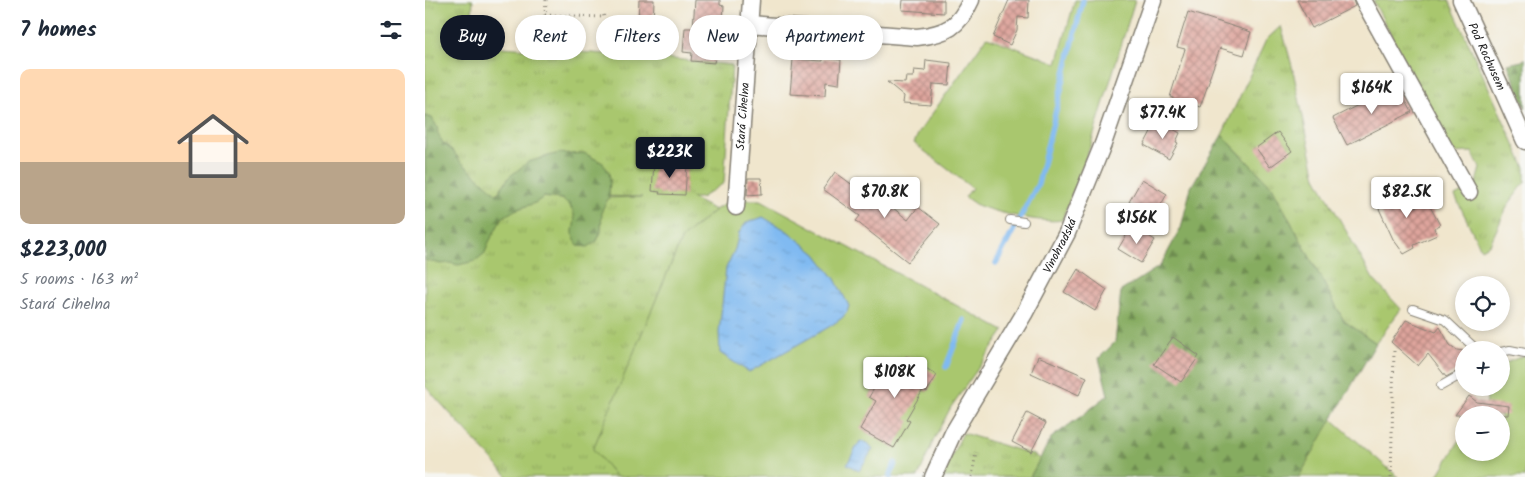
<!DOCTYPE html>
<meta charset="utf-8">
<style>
body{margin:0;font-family:Kalam,sans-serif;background:#f6f6f7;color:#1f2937;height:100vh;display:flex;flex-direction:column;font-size:19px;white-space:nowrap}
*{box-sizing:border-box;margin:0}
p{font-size:16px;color:#747a83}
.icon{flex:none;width:28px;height:28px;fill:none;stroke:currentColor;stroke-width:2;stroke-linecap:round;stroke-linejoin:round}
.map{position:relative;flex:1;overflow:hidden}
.drawer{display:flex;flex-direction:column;background:#fff;width:425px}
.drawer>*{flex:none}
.guide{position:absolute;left:15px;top:15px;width:475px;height:45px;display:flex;gap:10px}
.buttons{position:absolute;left:1030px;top:276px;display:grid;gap:10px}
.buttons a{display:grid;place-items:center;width:55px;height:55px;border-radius:50%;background:#fff;box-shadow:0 2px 8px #0003;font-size:25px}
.price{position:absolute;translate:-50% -42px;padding:0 11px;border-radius:5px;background:#fff;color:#222;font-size:16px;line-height:32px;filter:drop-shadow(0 1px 2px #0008)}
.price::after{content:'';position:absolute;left:50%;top:30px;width:15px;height:11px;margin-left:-8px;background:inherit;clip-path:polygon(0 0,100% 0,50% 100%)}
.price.on{background:#111827;color:#fff}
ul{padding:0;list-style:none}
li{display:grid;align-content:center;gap:10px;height:265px;padding:0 20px}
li+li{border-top:1px solid #e0e1e3}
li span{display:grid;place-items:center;height:155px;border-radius:10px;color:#555}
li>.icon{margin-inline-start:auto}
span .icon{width:90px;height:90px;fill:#fffc;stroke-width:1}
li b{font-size:21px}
h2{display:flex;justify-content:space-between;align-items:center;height:60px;padding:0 20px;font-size:21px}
.pill{padding:0 18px;border-radius:22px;background:#fff;box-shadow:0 2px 8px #0003;font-size:18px;line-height:45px}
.pill.on{background:#111827;color:#fff}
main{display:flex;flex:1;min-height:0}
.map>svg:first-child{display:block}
</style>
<main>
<section class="drawer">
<h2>7 homes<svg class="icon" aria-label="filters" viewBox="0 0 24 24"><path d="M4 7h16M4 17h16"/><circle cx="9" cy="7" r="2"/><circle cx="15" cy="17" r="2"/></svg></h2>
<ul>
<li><span style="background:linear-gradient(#ffd9b3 60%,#b9a48a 0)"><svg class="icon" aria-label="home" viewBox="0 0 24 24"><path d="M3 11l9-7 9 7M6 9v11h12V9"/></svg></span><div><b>$223,000</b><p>5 rooms · 163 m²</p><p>Stará Cihelna</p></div></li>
</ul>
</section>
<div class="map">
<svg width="1100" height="477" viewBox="0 0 1100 477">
<defs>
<pattern id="grass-tufts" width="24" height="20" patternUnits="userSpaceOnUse" patternTransform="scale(1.25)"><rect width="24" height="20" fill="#a9c76e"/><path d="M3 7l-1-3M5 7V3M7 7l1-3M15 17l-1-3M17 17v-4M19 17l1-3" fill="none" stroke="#91aa5f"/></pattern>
<pattern id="forest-firs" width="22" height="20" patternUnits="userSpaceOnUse" patternTransform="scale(1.25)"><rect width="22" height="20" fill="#86ac61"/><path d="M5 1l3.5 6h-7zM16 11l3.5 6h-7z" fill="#6d8b4f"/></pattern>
<pattern id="water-ripples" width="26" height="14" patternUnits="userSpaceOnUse" patternTransform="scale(1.25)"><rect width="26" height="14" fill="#80baf1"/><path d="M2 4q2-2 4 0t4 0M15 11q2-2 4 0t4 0" fill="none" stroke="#6e9fce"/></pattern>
<pattern id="building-cross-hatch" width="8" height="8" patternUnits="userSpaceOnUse" patternTransform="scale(1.25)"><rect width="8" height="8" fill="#dea49c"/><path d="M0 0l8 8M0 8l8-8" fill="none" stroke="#b3857e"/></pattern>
</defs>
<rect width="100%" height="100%" fill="#f6f6f2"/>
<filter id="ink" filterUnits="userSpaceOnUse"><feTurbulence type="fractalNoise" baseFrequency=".02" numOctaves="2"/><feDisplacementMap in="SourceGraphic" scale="10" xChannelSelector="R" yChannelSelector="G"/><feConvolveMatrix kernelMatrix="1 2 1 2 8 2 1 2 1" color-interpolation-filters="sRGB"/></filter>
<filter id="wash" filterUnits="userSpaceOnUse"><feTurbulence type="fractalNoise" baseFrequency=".0096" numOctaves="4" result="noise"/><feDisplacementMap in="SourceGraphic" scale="20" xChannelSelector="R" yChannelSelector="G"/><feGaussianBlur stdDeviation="1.12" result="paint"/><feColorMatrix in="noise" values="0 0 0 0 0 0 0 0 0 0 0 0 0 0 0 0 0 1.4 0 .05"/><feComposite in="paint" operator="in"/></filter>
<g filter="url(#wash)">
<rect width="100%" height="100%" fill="#f0e6cd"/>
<!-- grass -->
<g fill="url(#grass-tufts)" stroke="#627245" fill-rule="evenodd">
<path d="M0,0H48L45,45L228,57L307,65L299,183L276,198H266L290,210L257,238L169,449L191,477H83L0,386ZM86,194L216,197H217L137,199Z"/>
<polygon points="948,0 1024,0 1100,168 1100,182 1083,205 1065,244 1056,249 1030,196 1050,186 1055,168 1047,152 1026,153"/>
<polygon points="856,26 867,66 891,177 948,279 976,309 951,343 919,321 847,187 797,135 841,40"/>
<polygon points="538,433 609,455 615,459 605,477 516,477"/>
</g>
<!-- forest -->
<g fill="url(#forest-firs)" stroke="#51643e">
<polygon points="1100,58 1100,108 1083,64 1097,61"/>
<path d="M0,116L7,118L12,127L13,134L18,143L28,151L35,161L72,194L84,177L103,162L134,153L145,154L159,153L178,163L184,172L185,180L184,197L177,210L176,232L172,241L163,247L154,246C142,231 152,229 149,215C148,209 141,203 137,199L119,197L110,203L90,210L77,218L64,242L60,253L50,261L33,265L25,263L16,264L0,260Z"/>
<polygon points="797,135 847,187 919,321 951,343 874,477 605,477 626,438 659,414 683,395 674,358 690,342 696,291 735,266 756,228 766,187"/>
</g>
<!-- garden -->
<g fill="#a9c76e" stroke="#627245">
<path d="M650,0H710L666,144L637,220C619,224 567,212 550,204C547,202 543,199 540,197L547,188L489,143L494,132L562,37L632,63Z"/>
<polygon points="306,200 336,200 579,331 526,407 510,437 493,477 191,477 168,449 257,238 290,210"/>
<polygon points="1100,355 1100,477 1012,477 1039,433 1039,452 1076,452 1076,415 1060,415 1063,388 1076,388 1076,365"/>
<polygon points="907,419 909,421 973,477 874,477"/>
</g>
<!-- water -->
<g fill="url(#water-ripples)" stroke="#4e6b86">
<polygon points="338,217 348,223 361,230 391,254 410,279 424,306 422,312 417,318 404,327 324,372 295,353 294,332 301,268 310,249 314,233 321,223"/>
<polygon points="435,441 443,443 448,449 434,471 422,464"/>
</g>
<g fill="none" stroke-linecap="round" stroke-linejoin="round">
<!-- stream -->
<g stroke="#80baf1" stroke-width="5.5">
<polyline points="571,263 613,184 658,0"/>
<polyline points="521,367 539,320"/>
<polyline points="465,477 470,463"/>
</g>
</g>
<g id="blocks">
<!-- building -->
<g fill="url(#building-cross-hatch)">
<polygon points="214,0 229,0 228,23 213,23"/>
<polygon points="270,0 295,0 295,5 299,6 296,46 292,46 289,63 266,61 267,53 258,52 260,28 268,28"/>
<polygon points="478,0 519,0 519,13 477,10"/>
<polygon points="584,0 604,0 603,18 593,17 592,30 585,45 568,37"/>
<polygon points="872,0 928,0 930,6 887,28"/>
<polygon points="763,12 826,32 819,55 795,48 784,79 785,79 775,107 745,97 760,49 752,47"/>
<polygon points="398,58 416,60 414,84 401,82 400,96 365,94 368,59 398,61"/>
<polygon points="501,60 526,63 524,85 508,84 506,105 478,103 479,96 462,82 480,83 481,77 488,77 489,70 500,71"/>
<polygon points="972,85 987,112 922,145 908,118"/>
<polygon points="732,120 755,133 751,142 753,143 744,159 719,145"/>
<polygon points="853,132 867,151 845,167 831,148"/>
<polygon points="229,163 262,165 260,195 234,194 235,192 227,191"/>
<polygon points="410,172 448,200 452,195 483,220 493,207 515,224 483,262 431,221 435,216 398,189"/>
<polygon points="323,178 336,178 337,194 322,195"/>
<polygon points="717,179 742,194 729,217 704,202"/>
<polygon points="979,184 991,207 1002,201 1015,225 1009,228 1012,235 989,245 990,248 979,254 968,239 950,200"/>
<polygon points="709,227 730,240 716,263 693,249 702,234 703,235"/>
<polygon points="653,269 682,290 670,311 639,292"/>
<polygon points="981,320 1011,332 1015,327 1025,345 1032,350 1039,351 1038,368 1021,377 1003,354 993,366 966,342"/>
<polygon points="748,337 774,356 756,382 729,364"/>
<polygon points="481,356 512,375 502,392 498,390 481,419 485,421 469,448 435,429 451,401 444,397 450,387 444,383 458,359 475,368"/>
<polygon points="613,356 662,377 654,395 606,373"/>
<polygon points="1044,396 1052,402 1084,406 1083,415 1030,415"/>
<polygon points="602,413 621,423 606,452 587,442"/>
</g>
</g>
</g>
<g filter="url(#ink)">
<use href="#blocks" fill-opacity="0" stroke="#868174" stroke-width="1"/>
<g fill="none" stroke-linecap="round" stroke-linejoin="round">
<!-- service casing -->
<g stroke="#868174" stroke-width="10">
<g id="service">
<polyline points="585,220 599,222"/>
<polyline points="988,309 1020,320 1052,350"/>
<polyline points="1076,352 1085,350 1100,353"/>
<polyline points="1016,386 1039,373"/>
</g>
</g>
<!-- minor casing -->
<g stroke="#868174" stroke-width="19">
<g id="minor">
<polyline points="938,0 1044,192"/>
<path id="s1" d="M1036,0L1075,85L1100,141"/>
<path d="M324,24L492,37C521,34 534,27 546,0"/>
<path id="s2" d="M311,207L326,0"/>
<path id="s3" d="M508,477L528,433L599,314L642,233L678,144L728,0"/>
</g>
</g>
<!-- path -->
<g stroke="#868174" stroke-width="3" stroke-dasharray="1 4" stroke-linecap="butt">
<polyline points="121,0 120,15 179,17 178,13"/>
<polyline points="547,477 551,452"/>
<polyline points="966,477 969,351"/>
</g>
<!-- service -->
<use href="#service" stroke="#fff" stroke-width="8"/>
<!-- minor -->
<use href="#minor" stroke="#fff" stroke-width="16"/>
</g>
</g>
<g text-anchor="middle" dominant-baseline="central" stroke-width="4" stroke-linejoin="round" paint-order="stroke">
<!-- street labels -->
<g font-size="12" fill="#1c1c1c" stroke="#f6f6f2">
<text stroke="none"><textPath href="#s1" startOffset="62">Pod Rochusem</textPath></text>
<text stroke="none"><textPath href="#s2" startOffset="91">Stará Cihelna</textPath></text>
<text stroke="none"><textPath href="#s3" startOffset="264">Vinohradská</textPath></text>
</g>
</g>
</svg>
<div class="buttons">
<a><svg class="icon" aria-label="locate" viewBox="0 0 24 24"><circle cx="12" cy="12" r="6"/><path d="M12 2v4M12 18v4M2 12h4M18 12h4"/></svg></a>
<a>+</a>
<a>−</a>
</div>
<b class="price" style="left:947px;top:115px">$164K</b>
<b class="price" style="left:738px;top:140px">$77.4K</b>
<b class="price on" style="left:245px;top:179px">$223K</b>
<b class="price" style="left:460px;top:219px">$70.8K</b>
<b class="price" style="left:982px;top:219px">$82.5K</b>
<b class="price" style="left:712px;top:245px">$156K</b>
<b class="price" style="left:470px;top:399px">$108K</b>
<div class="guide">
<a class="pill on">Buy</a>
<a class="pill">Rent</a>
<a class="pill">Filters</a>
<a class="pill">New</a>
<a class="pill">Apartment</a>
</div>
</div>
</main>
